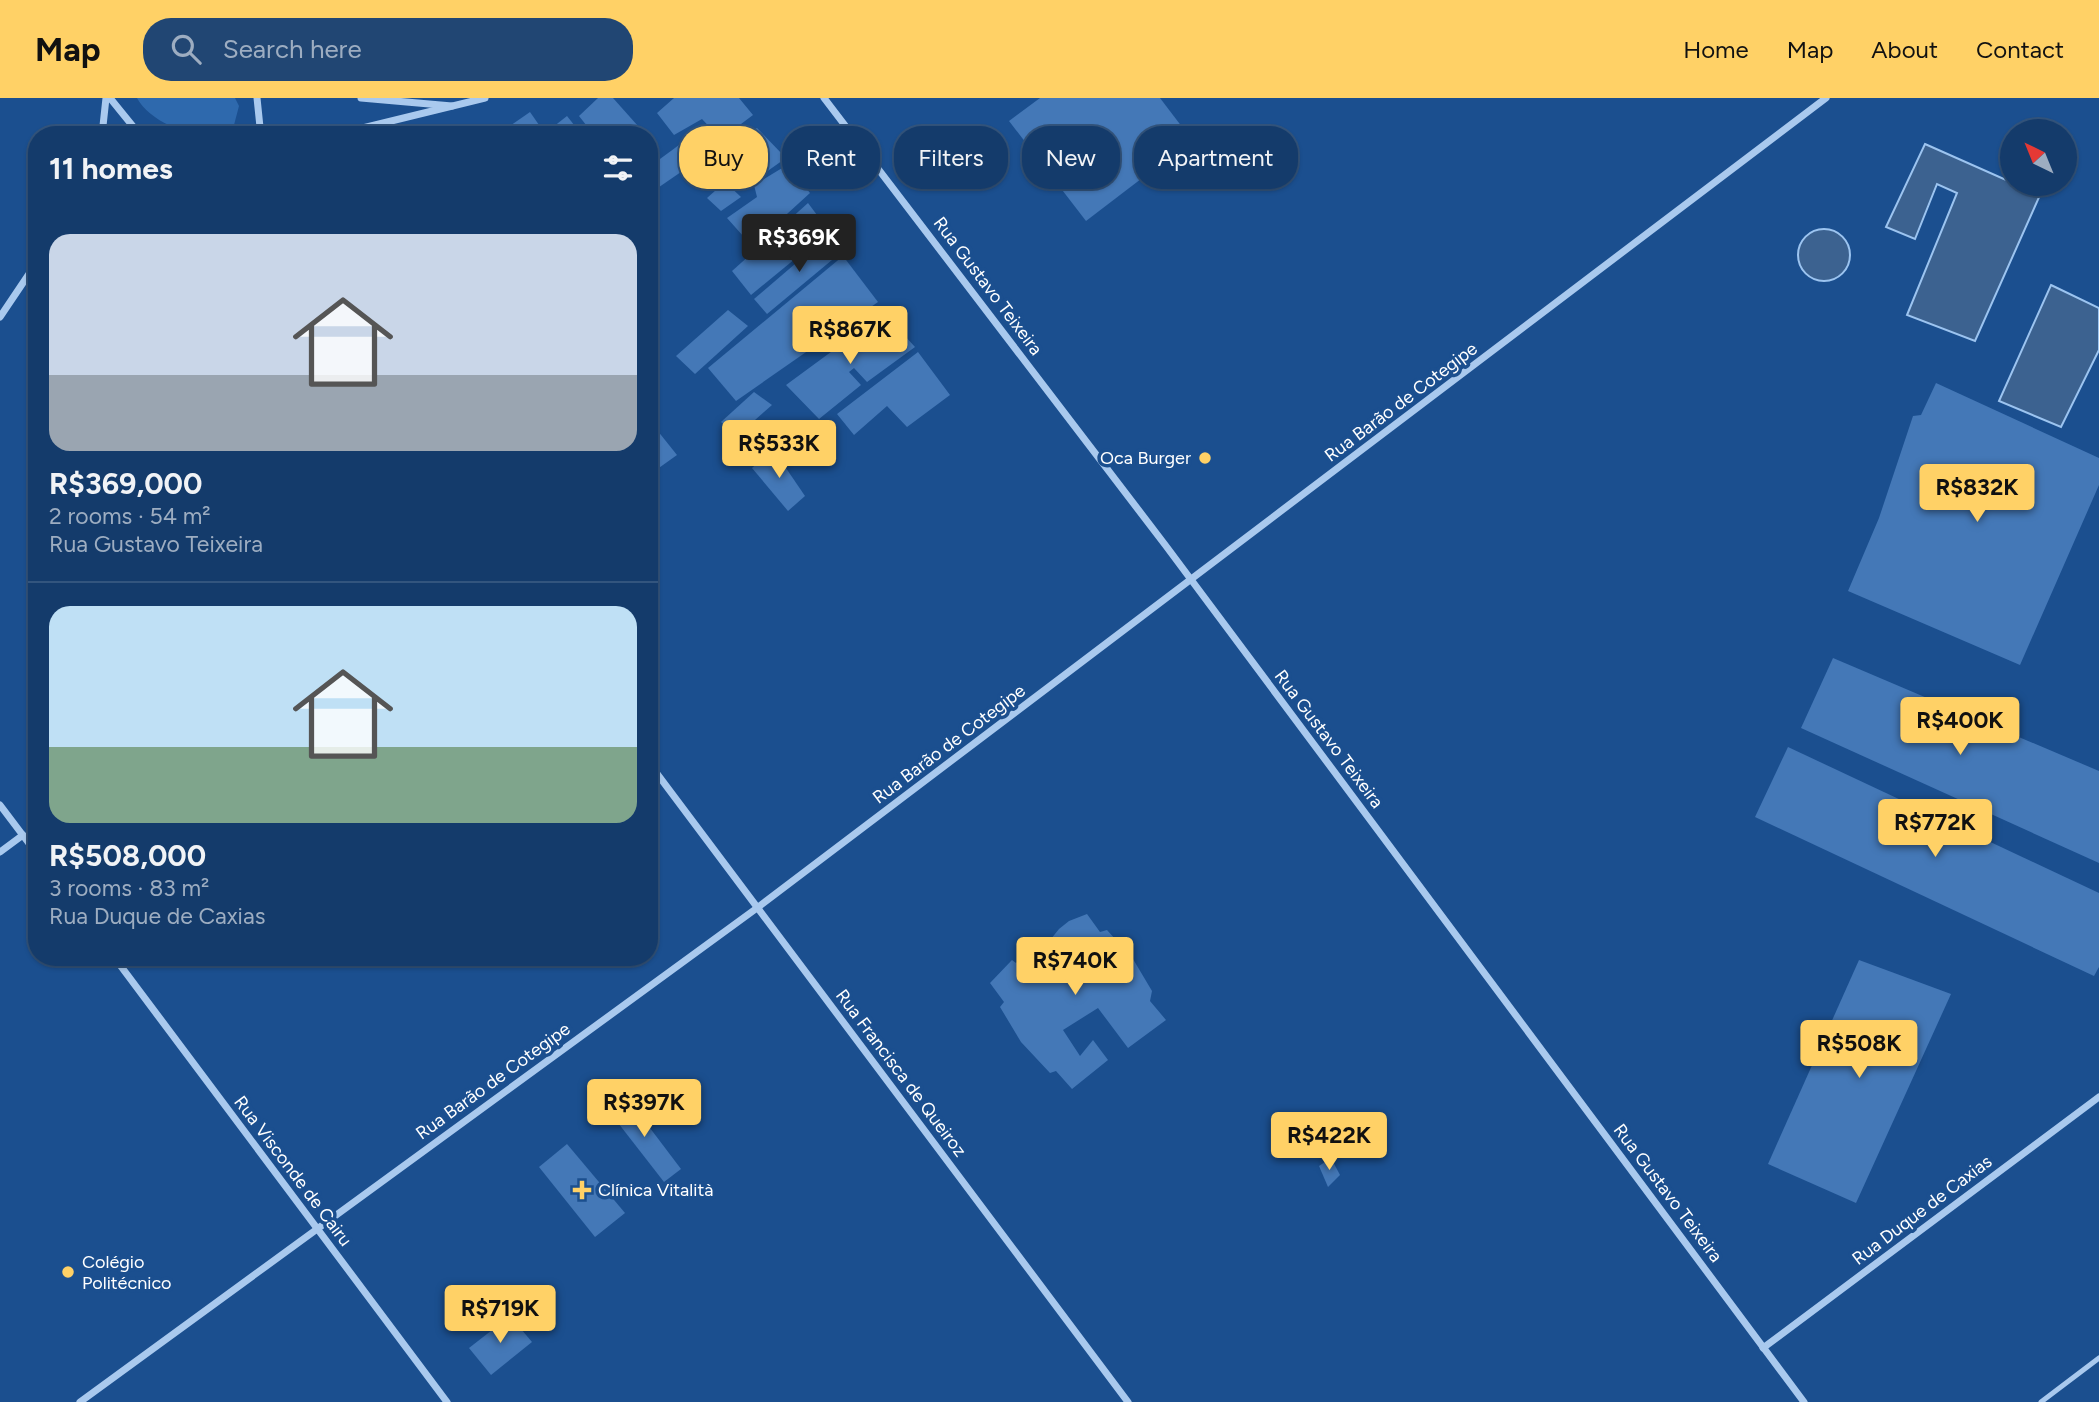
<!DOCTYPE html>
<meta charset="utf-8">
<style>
body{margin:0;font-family:Figtree,sans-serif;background:#214673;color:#f1f3f6;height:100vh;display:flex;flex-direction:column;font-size:26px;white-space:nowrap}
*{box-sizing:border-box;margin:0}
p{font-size:23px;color:#9dadc1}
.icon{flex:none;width:38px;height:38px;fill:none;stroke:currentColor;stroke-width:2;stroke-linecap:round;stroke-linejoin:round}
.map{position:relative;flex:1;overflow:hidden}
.side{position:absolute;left:28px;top:28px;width:630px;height:840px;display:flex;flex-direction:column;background:#143b6b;border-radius:28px;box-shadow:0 2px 5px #0004,0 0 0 2px #33557e}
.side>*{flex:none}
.hud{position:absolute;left:679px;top:28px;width:665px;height:63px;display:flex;gap:14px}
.needle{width:46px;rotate:317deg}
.controls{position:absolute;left:2000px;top:21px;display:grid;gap:14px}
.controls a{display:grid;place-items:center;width:77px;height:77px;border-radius:50%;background:#143b6b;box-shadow:0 2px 5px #0004,0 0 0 2px #33557e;font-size:35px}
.price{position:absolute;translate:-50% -60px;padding:0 16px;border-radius:7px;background:#ffd166;color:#111;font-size:23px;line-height:46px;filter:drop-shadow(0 2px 4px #0008)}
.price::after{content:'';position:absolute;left:50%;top:42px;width:21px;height:16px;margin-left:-10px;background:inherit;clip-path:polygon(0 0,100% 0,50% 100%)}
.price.selected{background:#222;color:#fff}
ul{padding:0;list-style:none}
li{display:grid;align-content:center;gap:14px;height:371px;padding:0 21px}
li+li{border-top:2px solid #33557e}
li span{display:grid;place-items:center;height:217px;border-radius:21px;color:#555}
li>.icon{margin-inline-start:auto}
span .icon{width:126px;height:126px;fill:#fffc;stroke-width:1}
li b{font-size:30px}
h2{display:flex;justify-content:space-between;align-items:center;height:84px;padding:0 21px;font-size:30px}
.chip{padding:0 24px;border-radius:28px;background:#143b6b;box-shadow:0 2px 5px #0004,0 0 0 2px #33557e;font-size:24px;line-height:63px}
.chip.selected{background:#ffd166;color:#111}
header{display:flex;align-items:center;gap:42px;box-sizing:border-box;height:98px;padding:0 35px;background:#ffd166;color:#111}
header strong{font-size:33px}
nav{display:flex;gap:38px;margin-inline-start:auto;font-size:24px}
.search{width:490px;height:63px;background:#214673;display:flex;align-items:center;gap:18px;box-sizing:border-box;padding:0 24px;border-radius:28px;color:#9dadc1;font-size:26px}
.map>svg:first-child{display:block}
</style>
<header>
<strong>Map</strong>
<div class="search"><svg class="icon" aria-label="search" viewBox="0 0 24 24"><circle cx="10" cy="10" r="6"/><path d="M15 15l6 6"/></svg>Search here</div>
<nav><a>Home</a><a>Map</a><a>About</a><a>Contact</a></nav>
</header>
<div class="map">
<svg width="2099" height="1304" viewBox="0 0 2099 1304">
<rect width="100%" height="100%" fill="#1b4f8f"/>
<!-- green -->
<path fill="#2e69ad" d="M137,0H235L239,8L234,27C228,30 221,36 214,37C188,38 150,24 137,0Z"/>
<!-- water -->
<g fill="#3c6290" stroke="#9cc4f0" stroke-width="2">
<polygon points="1925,46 2040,97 1975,243 1907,217 1957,95 1937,86 1915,141 1886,129"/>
<circle cx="1824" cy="157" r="26"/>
<polygon points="2051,187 2099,210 2099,252 2061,329 1999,303"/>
</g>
<!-- building -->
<g fill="#4478b7">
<polygon points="598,0 613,0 646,37 594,37 579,18"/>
<polygon points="674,0 739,0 753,17 721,41 702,21 674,37 657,15"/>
<polygon points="1040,0 1160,0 1192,42 1086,123 1009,23"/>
<polygon points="530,14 546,37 497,37"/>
<polygon points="567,18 582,37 551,37 548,33"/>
<polygon points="757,30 786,60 748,87 707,66"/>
<polygon points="690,39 710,54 649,96 649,69"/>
<polygon points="649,40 658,50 649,57"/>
<polygon points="787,67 810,95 752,148 727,120 757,99 754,87"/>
<polygon points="725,84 741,99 721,113 707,100"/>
<polygon points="808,105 829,133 751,197 732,173"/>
<polygon points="830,136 844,152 767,216 754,201"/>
<polygon points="843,158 878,204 736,303 708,270"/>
<polygon points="728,212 748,228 695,276 676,258"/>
<polygon points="884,215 915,249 867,284 854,270 849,274 861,287 819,321 786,287"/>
<polygon points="918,254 950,297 907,329 887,308 854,337 837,316"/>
<polygon points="1936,285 2099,360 2099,387 2020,567 1848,493 1879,420 1913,318 1921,317"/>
<polygon points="754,294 772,307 737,338 721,324"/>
<polygon points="649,322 677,357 649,377"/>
<polygon points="773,351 805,398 788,413 752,370"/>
<polygon points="1833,560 2099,673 2099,765 1801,630"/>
<polygon points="1788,649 2099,795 2099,869 2094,878 1755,719"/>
<polygon points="1087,816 1100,834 1107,832 1133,861 1152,893 1150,903 1166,922 1128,950 1098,910 1063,932 1080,958 1093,942 1108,962 1072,991 1056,973 1050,975 1021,944 1000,909 1004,904 990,885 1012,862 1016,865 1028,855 1034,862 1059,831 1069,823"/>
<polygon points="1859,862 1951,896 1856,1105 1768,1066"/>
<polygon points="625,997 681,1071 664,1084 608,1012"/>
<polygon points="567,1046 625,1115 595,1139 539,1069"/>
<polygon points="1331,1060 1340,1077 1328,1089 1319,1068"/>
<polygon points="510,1218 532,1244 491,1277 469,1250"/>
</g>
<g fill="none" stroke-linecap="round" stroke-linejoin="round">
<!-- service -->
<polyline stroke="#a9c9ee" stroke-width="5" points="2041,1304 2099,1260"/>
<!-- minor -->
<g stroke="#a9c9ee" stroke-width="7">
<polyline points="110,0 140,37"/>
<polyline points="361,0 452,8"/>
<polyline points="824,0 1166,448 1804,1304"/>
<polyline points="102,37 106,0"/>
<polyline points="254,37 260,29 257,0"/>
<polyline points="334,37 485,0"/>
<polyline points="0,219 37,164"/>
<polyline points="649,665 1128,1304"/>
<polyline points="0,707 37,756"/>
<polyline points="0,754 23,737"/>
<polyline points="114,859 447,1304"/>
<polyline points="1763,1250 2099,999"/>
<polyline points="80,1304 757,810 1826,0"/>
</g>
</g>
<!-- markers -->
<g fill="#ffd166" stroke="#1b4f8f" stroke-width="2.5">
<circle cx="1205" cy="360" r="7"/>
<path d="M578.5 1081.5h7v7h7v7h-7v7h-7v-7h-7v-7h7z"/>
<circle cx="68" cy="1174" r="7"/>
</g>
<g text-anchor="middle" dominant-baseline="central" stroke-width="7" stroke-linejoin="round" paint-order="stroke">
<!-- street labels -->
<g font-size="18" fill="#fff" stroke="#1b4f8f">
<text transform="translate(988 188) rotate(53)">Rua Gustavo Teixeira</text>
<text transform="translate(1401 304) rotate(-37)">Rua Barão de Cotegipe</text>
<text transform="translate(1329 641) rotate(53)">Rua Gustavo Teixeira</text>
<text transform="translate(949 646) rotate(-37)">Rua Barão de Cotegipe</text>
<text transform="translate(901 975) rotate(53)">Rua Francisca de Queiroz</text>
<text transform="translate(493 983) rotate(-36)">Rua Barão de Cotegipe</text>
<text transform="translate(293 1073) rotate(53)">Rua Visconde de Cairu</text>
<text transform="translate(1668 1095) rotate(53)">Rua Gustavo Teixeira</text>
<text transform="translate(1922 1112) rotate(-37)">Rua Duque de Caxias</text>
</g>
<!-- poi labels -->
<g font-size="18" fill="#fff" stroke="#1b4f8f" text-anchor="start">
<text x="1191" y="360" text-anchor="end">Oca Burger</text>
<text x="598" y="1092">Clínica Vitalità</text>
<text x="82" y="1164">Colégio<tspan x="82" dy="21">Politécnico</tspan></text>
</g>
</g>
</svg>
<div class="controls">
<a><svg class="needle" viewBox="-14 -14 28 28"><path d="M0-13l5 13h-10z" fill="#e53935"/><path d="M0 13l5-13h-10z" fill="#9dadc1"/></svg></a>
</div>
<b class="price selected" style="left:799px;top:176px">R$369K</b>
<b class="price" style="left:850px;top:268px">R$867K</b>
<b class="price" style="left:779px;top:382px">R$533K</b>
<b class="price" style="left:1977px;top:426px">R$832K</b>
<b class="price" style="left:1960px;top:659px">R$400K</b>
<b class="price" style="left:1935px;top:761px">R$772K</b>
<b class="price" style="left:1075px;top:899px">R$740K</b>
<b class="price" style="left:1859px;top:982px">R$508K</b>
<b class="price" style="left:644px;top:1041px">R$397K</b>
<b class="price" style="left:1329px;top:1074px">R$422K</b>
<b class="price" style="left:500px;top:1247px">R$719K</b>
<div class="hud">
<a class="chip selected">Buy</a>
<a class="chip">Rent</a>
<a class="chip">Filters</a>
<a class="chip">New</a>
<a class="chip">Apartment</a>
</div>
<section class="side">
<h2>11 homes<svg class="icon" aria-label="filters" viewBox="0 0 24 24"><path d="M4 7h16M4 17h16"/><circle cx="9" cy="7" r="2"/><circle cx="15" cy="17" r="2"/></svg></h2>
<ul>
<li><span style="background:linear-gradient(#c9d6e8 65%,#9aa5b1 0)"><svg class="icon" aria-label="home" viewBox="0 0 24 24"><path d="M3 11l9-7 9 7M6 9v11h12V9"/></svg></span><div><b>R$369,000</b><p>2 rooms · 54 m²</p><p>Rua Gustavo Teixeira</p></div></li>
<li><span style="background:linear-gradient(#bfe0f5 65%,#7fa58c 0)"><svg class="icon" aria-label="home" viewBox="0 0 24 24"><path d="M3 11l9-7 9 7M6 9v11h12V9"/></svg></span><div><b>R$508,000</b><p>3 rooms · 83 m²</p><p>Rua Duque de Caxias</p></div></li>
</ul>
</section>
</div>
